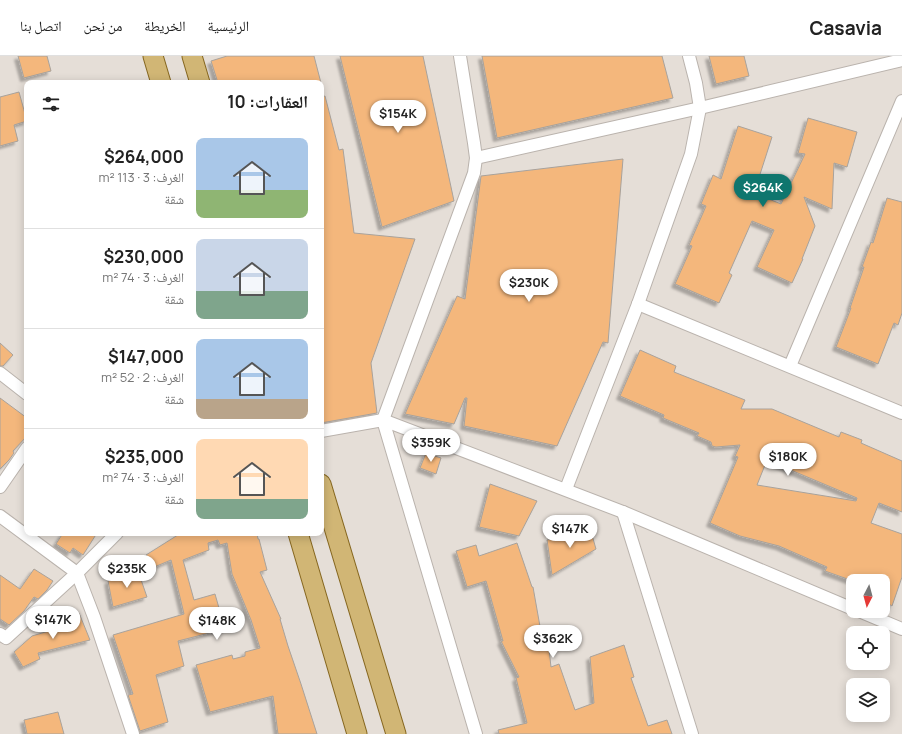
<!DOCTYPE html>
<html lang="ar">
<meta charset="utf-8">
<style>
body{margin:0;font-family:Manrope,"Noto Naskh Arabic",sans-serif;background:#f2f2f2;color:#222;direction:rtl;height:100vh;display:flex;flex-direction:column;font-size:15px;white-space:nowrap}
*{box-sizing:border-box;margin:0}
p{font-size:13px;color:#767676}
.icon{flex:none;width:22px;height:22px;fill:none;stroke:currentColor;stroke-width:2;stroke-linecap:round;stroke-linejoin:round}
.map{position:relative;flex:1;overflow:hidden;direction:ltr}
.drawer{position:absolute;left:24px;top:24px;width:300px;height:456px;display:flex;flex-direction:column;background:#fff;border-radius:8px;box-shadow:0 2px 10px #0003;direction:rtl}
.drawer>*{flex:none}
.needle{width:26px;rotate:186deg}
.fabs{position:absolute;left:846px;top:518px;display:grid;gap:8px}
.fabs a{display:grid;place-items:center;width:44px;height:44px;border-radius:8px;background:#fff;box-shadow:0 2px 10px #0003;font-size:20px}
.price{position:absolute;translate:-50% -34px;padding:0 9px;border-radius:14px;background:#fff;color:#222;font-size:13px;line-height:26px;filter:drop-shadow(0 1px 2px #0008)}
.price::after{content:'';position:absolute;left:50%;top:24px;width:12px;height:9px;margin-left:-6px;background:inherit;clip-path:polygon(0 0,100% 0,50% 100%)}
.price.on{background:#0f766e;color:#fff}
ul{padding:0;list-style:none}
li{display:flex;align-items:center;gap:12px;height:100px;padding:0 16px}
li+li{border-top:1px solid #e0e0e0}
li span{display:grid;place-items:center;flex:none;width:112px;height:80px;border-radius:8px;color:#555}
li>.icon{margin-inline-start:auto}
span .icon{width:48px;height:48px;fill:#fffc;stroke-width:1}
li b{font-size:17px}
h2{display:flex;justify-content:space-between;align-items:center;height:48px;padding:0 16px;font-size:17px}
header{display:flex;align-items:center;gap:24px;box-sizing:border-box;height:56px;padding:0 20px;background:#fff;border-bottom:1px solid #e0e0e0}
header strong{font-size:19px}
nav{display:flex;gap:22px;margin-inline-start:auto;font-size:14px}
.map>svg:first-child{display:block}
</style>
<header>
<strong>Casavia</strong>
<nav><a>الرئيسية</a><a>الخريطة</a><a>من نحن</a><a>اتصل بنا</a></nav>
</header>
<div class="map">
<svg width="902" height="678" viewBox="0 0 902 678">
<defs>
<filter id="shadow"><feDropShadow dx="-3.5" dy="3.5" stdDeviation="1" flood-color="#0004"/></filter>
</defs>
<rect width="100%" height="100%" fill="#e5ded7"/>
<!-- building -->
<g fill="#f4b77b" stroke="#a8a29c" fill-rule="evenodd" filter="url(#shadow)">
<polygon points="18,0 47,0 51,15 24,22"/>
<polygon points="227,0 314,0 321,27 218,27 211,5"/>
<polygon points="340,0 423,0 454,145 382,171"/>
<polygon points="482,0 662,0 673,42 497,82"/>
<polygon points="709,0 744,0 749,20 716,28"/>
<polygon points="19,36 27,65 14,69 18,85 0,90 0,41"/>
<polygon points="325,40 339,94 343,93 354,177 415,183 371,307 377,357 321,367 321,41"/>
<polygon points="808,62 857,76 847,111 834,107 832,153 804,141 815,170 802,203 803,203 792,227 757,211 774,174 752,165 729,217 732,219 719,247 675,228 692,190 689,189 706,150 701,148 713,119 721,123 738,70 772,81 754,137 781,148 805,98 798,97"/>
<polygon points="623,103 608,287 603,286 557,390 464,370 467,342 465,342 454,368 405,358 457,240 465,243 481,120"/>
<polygon points="887,142 902,146 902,257 898,269 894,267 878,308 836,291 851,252 850,252 864,211 862,211 871,186 873,187"/>
<polygon points="0,287 13,299 3,310 0,310"/>
<path d="M640,294L676,310L674,316L745,344L741,353H772L839,381L841,376L862,384L861,387L902,405V456L879,447L871,467L902,478V521L892,550L883,544V525H853L825,515L827,511L779,490L740,480L710,467L738,401L735,400L740,389L716,391L712,390L711,386L697,380L699,377L663,362L664,359L620,340ZM767,404L857,442L856,445L757,429Z"/>
<polygon points="0,342 27,362 27,380 13,395 14,397 9,404 0,413"/>
<polygon points="426,397 441,402 436,418 420,412"/>
<polygon points="490,428 537,445 519,480 479,471"/>
<polygon points="590,472 596,493 552,519 547,484"/>
<polygon points="63,477 97,477 83,499 73,492 70,497 56,488"/>
<polygon points="181,477 257,477 258,483 259,483 267,514 260,516 281,563 280,563 288,590 301,628 317,678 278,678 273,640 210,656 196,609 232,599 233,603 245,600 245,596 260,592 251,564 232,518 227,487 220,489 218,484 208,487 209,494 183,504 194,544 215,538 225,573 178,585 184,610 156,619 168,666 140,675 128,639 133,638 113,579 184,558 171,504 152,512 146,499"/>
<polygon points="517,487 532,531 533,531 541,576 547,575 551,611 559,608 575,654 594,647 590,601 624,589 634,621 631,622 648,670 667,664 672,678 499,678 498,674 527,667 516,622 519,621 501,585 503,585 486,525 467,531 456,495 476,489 479,500"/>
<polygon points="34,513 53,525 47,534 38,543 34,541 24,555 9,569 0,563 0,519 20,533"/>
<polygon points="138,515 147,541 113,551 108,525"/>
<polygon points="79,557 90,584 38,597 40,603 23,611 14,596 32,580 59,572 58,569"/>
<polygon points="58,656 64,678 27,678 24,664"/>
</g>
<g fill="none" stroke-linecap="round" stroke-linejoin="round">
<!-- minor casing -->
<g stroke="#bab3ad" stroke-width="14">
<g id="minor">
<polyline points="460,0 474,87 476,102 474,117 383,364 476,678"/>
<polyline points="476,102 700,52 902,4"/>
<polyline points="638,248 902,357"/>
<polyline points="790,310 902,45"/>
<polyline points="0,317 27,338"/>
<polyline points="321,375 383,364 623,456 853,553"/>
<polyline points="0,431 27,392"/>
<polyline points="566,433 638,248 691,98 700,52 696,27 689,0"/>
<polyline points="623,456 692,678"/>
<polyline points="0,460 77,517 94,561 133,678"/>
<polyline points="859,555 902,573"/>
<polyline points="0,578 6,582 77,517 117,477"/>
</g>
</g>
<!-- primary casing -->
<g stroke="#866720" stroke-width="21">
<g id="primary">
<polyline points="153,0 161,27"/>
<polyline points="192,0 200,27"/>
<polyline points="321,428 396,678"/>
<polyline points="298,477 357,678"/>
</g>
</g>
<!-- minor -->
<use href="#minor" stroke="#fff" stroke-width="12"/>
<!-- primary -->
<use href="#primary" stroke="#d1b675" stroke-width="19"/>
</g>
</svg>
<div class="fabs">
<a><svg class="needle" viewBox="-14 -14 28 28"><path d="M0-13l5 13h-10z" fill="#e53935"/><path d="M0 13l5-13h-10z" fill="#767676"/></svg></a>
<a><svg class="icon" aria-label="locate" viewBox="0 0 24 24"><circle cx="12" cy="12" r="6"/><path d="M12 2v4M12 18v4M2 12h4M18 12h4"/></svg></a>
<a><svg class="icon" aria-label="layers" viewBox="0 0 24 24"><path d="M12 4l9 5-9 5-9-5zM3 14l9 5 9-5"/></svg></a>
</div>
<b class="price" style="left:398px;top:78px">$154K</b>
<b class="price on" style="left:763px;top:152px">$264K</b>
<b class="price" style="left:529px;top:247px">$230K</b>
<b class="price" style="left:431px;top:407px">$359K</b>
<b class="price" style="left:788px;top:421px">$180K</b>
<b class="price" style="left:570px;top:493px">$147K</b>
<b class="price" style="left:127px;top:533px">$235K</b>
<b class="price" style="left:53px;top:584px">$147K</b>
<b class="price" style="left:217px;top:585px">$148K</b>
<b class="price" style="left:553px;top:603px">$362K</b>
<section class="drawer">
<h2>العقارات: 10<svg class="icon" aria-label="filters" viewBox="0 0 24 24"><path d="M4 7h16M4 17h16"/><circle cx="9" cy="7" r="2"/><circle cx="15" cy="17" r="2"/></svg></h2>
<ul>
<li><span style="background:linear-gradient(#a9c7e8 65%,#8fb573 0)"><svg class="icon" aria-label="home" viewBox="0 0 24 24"><path d="M3 11l9-7 9 7M6 9v11h12V9"/></svg></span><div><b>$264,000</b><p>الغرف: 3 · 113 m²</p><p>شقة</p></div></li>
<li><span style="background:linear-gradient(#c9d6e8 65%,#7fa58c 0)"><svg class="icon" aria-label="home" viewBox="0 0 24 24"><path d="M3 11l9-7 9 7M6 9v11h12V9"/></svg></span><div><b>$230,000</b><p>الغرف: 3 · 74 m²</p><p>شقة</p></div></li>
<li><span style="background:linear-gradient(#a9c7e8 75%,#b9a48a 0)"><svg class="icon" aria-label="home" viewBox="0 0 24 24"><path d="M3 11l9-7 9 7M6 9v11h12V9"/></svg></span><div><b>$147,000</b><p>الغرف: 2 · 52 m²</p><p>شقة</p></div></li>
<li><span style="background:linear-gradient(#ffd9b3 75%,#7fa58c 0)"><svg class="icon" aria-label="home" viewBox="0 0 24 24"><path d="M3 11l9-7 9 7M6 9v11h12V9"/></svg></span><div><b>$235,000</b><p>الغرف: 3 · 74 m²</p><p>شقة</p></div></li>
</ul>
</section>
</div>
